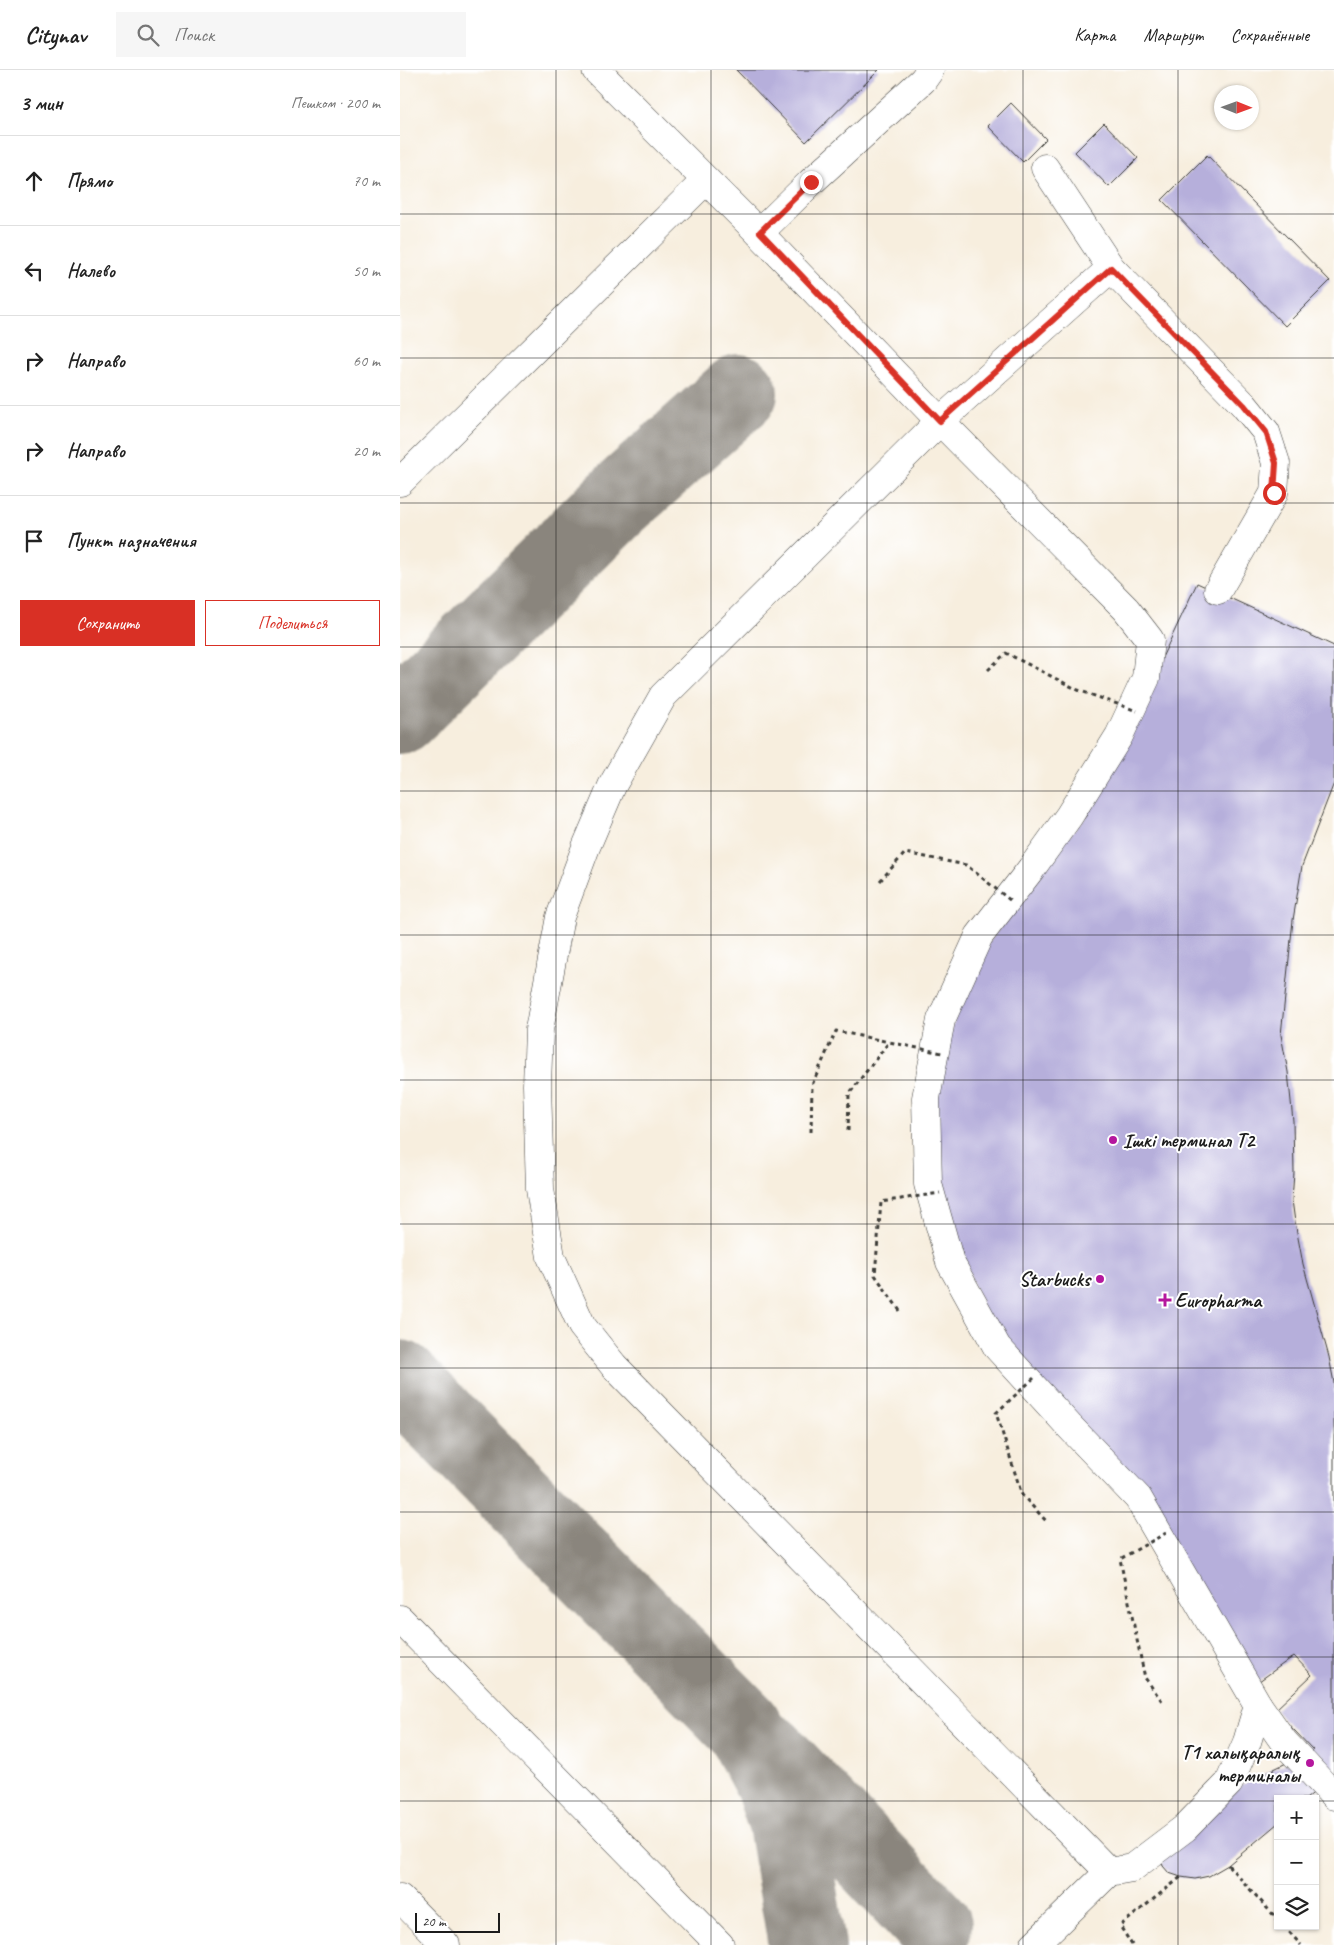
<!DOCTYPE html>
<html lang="ru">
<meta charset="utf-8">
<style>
:root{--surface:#fff;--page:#f6f6f6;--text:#222;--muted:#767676;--line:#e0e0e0;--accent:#d93025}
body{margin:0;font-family:Caveat,sans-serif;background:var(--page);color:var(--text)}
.controls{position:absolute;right:15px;bottom:15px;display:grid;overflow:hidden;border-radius:0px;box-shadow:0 1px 4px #0004}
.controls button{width:45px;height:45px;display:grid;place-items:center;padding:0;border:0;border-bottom:1px solid var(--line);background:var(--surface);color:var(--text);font:25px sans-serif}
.compass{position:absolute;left:814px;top:15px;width:45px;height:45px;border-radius:50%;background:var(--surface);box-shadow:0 1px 4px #0004;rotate:91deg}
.scale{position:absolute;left:15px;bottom:12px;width:85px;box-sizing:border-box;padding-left:5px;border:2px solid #1c1c1c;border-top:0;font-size:14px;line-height:18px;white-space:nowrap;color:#1c1c1c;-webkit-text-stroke:4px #fff;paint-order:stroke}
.stop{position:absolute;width:15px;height:15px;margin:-11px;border:4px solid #d93025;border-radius:50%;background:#fff}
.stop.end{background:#d93025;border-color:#fff;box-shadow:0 1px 5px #0008}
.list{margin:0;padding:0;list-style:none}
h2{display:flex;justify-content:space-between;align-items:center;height:65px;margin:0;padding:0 20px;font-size:21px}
h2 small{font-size:16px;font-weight:400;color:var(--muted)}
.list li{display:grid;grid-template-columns:32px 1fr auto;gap:15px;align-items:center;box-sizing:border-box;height:90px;padding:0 20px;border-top:1px solid var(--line)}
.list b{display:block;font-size:19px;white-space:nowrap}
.list em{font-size:16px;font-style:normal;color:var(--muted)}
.actions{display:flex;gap:10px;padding:15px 20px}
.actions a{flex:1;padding:11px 0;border:1px solid var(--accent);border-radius:0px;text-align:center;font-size:18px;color:var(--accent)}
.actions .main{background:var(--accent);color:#fff}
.icon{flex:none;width:28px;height:28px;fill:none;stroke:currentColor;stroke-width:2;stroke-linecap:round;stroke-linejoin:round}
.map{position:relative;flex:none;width:934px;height:1875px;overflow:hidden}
header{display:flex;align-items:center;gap:30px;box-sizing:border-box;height:70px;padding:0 25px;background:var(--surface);border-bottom:1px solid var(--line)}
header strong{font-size:24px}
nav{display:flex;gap:28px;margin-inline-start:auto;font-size:18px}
.search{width:350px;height:45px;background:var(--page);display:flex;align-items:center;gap:12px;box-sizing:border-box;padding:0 18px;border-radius:0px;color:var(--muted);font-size:19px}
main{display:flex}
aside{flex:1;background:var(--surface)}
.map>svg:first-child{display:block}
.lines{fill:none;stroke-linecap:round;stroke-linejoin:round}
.taxiway{stroke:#8a857d;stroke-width:78}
.building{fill:#b6afdb}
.minor-casing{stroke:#3d3c39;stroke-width:29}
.path{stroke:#3d3c39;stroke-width:3;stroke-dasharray:4 4;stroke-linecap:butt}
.minor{stroke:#fff;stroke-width:28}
.path-bridge{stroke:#3d3c39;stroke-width:3;stroke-dasharray:4 4;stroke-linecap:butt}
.route{stroke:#d93025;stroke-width:6}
.grid{fill:none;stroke:#1c1c1c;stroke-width:1;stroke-opacity:0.55}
.poi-dot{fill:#b5179e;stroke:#fff;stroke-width:2}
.labels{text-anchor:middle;stroke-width:4;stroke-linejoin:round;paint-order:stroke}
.poi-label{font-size:20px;font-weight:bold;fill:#1c1c1c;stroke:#fff;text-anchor:start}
</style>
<header>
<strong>Citynav</strong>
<div class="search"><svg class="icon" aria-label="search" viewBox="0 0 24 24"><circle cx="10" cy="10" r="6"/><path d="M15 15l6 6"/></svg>Поиск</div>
<nav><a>Карта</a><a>Маршрут</a><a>Сохранённые</a></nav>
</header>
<main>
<aside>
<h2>3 мин<small>Пешком · 200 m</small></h2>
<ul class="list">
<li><svg class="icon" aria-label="ahead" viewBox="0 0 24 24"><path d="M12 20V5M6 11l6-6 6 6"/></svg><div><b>Прямо</b></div><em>70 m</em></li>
<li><svg class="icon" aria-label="left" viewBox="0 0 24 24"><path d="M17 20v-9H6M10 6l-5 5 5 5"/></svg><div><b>Налево</b></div><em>50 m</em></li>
<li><svg class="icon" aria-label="right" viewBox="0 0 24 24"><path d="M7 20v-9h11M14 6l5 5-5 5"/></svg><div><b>Направо</b></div><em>60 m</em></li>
<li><svg class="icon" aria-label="right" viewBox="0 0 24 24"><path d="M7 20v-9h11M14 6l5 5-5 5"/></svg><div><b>Направо</b></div><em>20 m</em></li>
<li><svg class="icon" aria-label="arrive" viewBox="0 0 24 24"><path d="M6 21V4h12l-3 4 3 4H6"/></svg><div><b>Пункт назначения</b></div></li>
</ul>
<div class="actions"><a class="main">Сохранить</a><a>Поделиться</a></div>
</aside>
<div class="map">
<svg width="934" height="1875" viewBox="0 0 934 1875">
<rect width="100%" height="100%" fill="#fff"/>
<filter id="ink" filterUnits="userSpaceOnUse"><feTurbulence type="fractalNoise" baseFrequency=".02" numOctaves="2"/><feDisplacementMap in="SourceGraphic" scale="10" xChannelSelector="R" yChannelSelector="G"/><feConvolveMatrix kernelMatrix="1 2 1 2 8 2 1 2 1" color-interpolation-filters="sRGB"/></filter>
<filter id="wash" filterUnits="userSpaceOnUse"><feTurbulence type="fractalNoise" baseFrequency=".0096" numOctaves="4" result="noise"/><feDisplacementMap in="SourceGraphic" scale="20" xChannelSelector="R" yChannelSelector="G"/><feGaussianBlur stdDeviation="1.12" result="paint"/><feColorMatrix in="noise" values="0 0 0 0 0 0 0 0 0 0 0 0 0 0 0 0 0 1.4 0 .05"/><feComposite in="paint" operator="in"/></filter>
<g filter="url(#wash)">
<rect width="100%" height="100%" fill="#f7eede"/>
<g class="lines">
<g class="taxiway">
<path d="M0,645L216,433L339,323"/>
<path d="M0,1309L343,1656L373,1712L387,1754L407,1875"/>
<path d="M368,1682L533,1855"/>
</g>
</g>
<g id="blocks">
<g class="building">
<path d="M336,0H479L406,72Z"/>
<path d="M611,33L646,69L623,92L588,56Z"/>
<path d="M704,53L738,88L709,117L675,82Z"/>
<path d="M807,85L930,211L885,256L762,130Z"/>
<path d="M797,513L934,576V713L902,796L893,850L881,965L888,1002L893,1051L894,1103L892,1130L895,1152L903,1194L929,1287L934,1313V1706L906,1729H878V1753L828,1795L809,1806L795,1809L781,1807L769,1803L763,1796L760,1785L833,1719L913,1680L875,1640L912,1605L894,1586L855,1614L766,1463L585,1246L540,1123L534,1018L569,900L644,796L686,746L718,686L737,641Z"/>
</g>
</g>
</g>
<g filter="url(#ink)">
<use href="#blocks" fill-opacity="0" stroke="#3d3c39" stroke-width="1"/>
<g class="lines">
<defs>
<g id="minor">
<path d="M196,0L359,163L540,351L726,539L750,570L746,608L719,666L669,746L631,799L579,866L541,950L526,1028L528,1114L550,1192L597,1277L670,1357L738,1428L858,1635L847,1672L829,1713L785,1758L732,1798L709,1802L634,1875"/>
<path d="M645,98L711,198L540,351L263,626L212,716L186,777L160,847L139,960L137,1015L140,1119L151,1187L182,1256L214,1296L709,1802"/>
<path d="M359,163L411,112L523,10L530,0"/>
<path d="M711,198L844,335L866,362L876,393L874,423L818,520"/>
<path d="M0,412L306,110"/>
<path d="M0,1549L320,1875"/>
<path d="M858,1635L884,1672L934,1726"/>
<path d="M0,1828L46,1875"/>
</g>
</defs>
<use href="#minor" class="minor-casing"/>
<g class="path">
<path d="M411,1062L412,1015L436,961L489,972"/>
<path d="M828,1795L878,1850"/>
<path d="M884,1856L901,1875"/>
<path d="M732,1875L720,1856L781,1807"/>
</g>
<use href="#minor" class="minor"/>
<g class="path-bridge">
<path d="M588,600L606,583L678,620L737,641"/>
<path d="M480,811L505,783L566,795L611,831"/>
<path d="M448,1061L449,1024L489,972L542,983"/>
<path d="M500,1241L475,1205L481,1132L540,1123"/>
<path d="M634,1308L596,1343L622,1425L648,1453"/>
<path d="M762,1631L745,1608L720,1489L766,1463"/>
</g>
</g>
</g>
<g class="lines" filter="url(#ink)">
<path class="route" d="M411,112L360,162L540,351L711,198L844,335L866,362L876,393L874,423"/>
</g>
<path class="grid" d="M156,0V1875M311,0V1875M467,0V1875M623,0V1875M778,0V1875M0,144H934M0,288H934M0,433H934M0,577H934M0,721H934M0,865H934M0,1010H934M0,1154H934M0,1298H934M0,1442H934M0,1587H934M0,1731H878M915,1731H934"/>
<g class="poi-dot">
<circle cx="713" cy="1070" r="5"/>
<circle cx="700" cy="1209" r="5"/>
<path d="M762.5 1222.5h5v5h5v5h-5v5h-5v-5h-5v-5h5z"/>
<circle cx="910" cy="1693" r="5"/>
</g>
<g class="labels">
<g class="poi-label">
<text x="723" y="1077">Ішкі терминал T2</text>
<text x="690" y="1216" text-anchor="end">Starbucks</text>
<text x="775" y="1237">Europharma</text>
<text x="900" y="1689" text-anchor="end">T1 халықаралық<tspan x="900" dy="23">терминалы</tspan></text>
</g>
</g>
</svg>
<div class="controls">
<button>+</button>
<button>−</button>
<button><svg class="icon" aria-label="layers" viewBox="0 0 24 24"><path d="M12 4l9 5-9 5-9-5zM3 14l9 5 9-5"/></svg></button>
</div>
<svg class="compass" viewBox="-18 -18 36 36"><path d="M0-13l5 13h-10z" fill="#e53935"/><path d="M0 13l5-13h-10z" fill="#767676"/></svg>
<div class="scale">20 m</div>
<div class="stop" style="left:874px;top:423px"></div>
<div class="stop end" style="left:411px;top:112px"></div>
</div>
</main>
